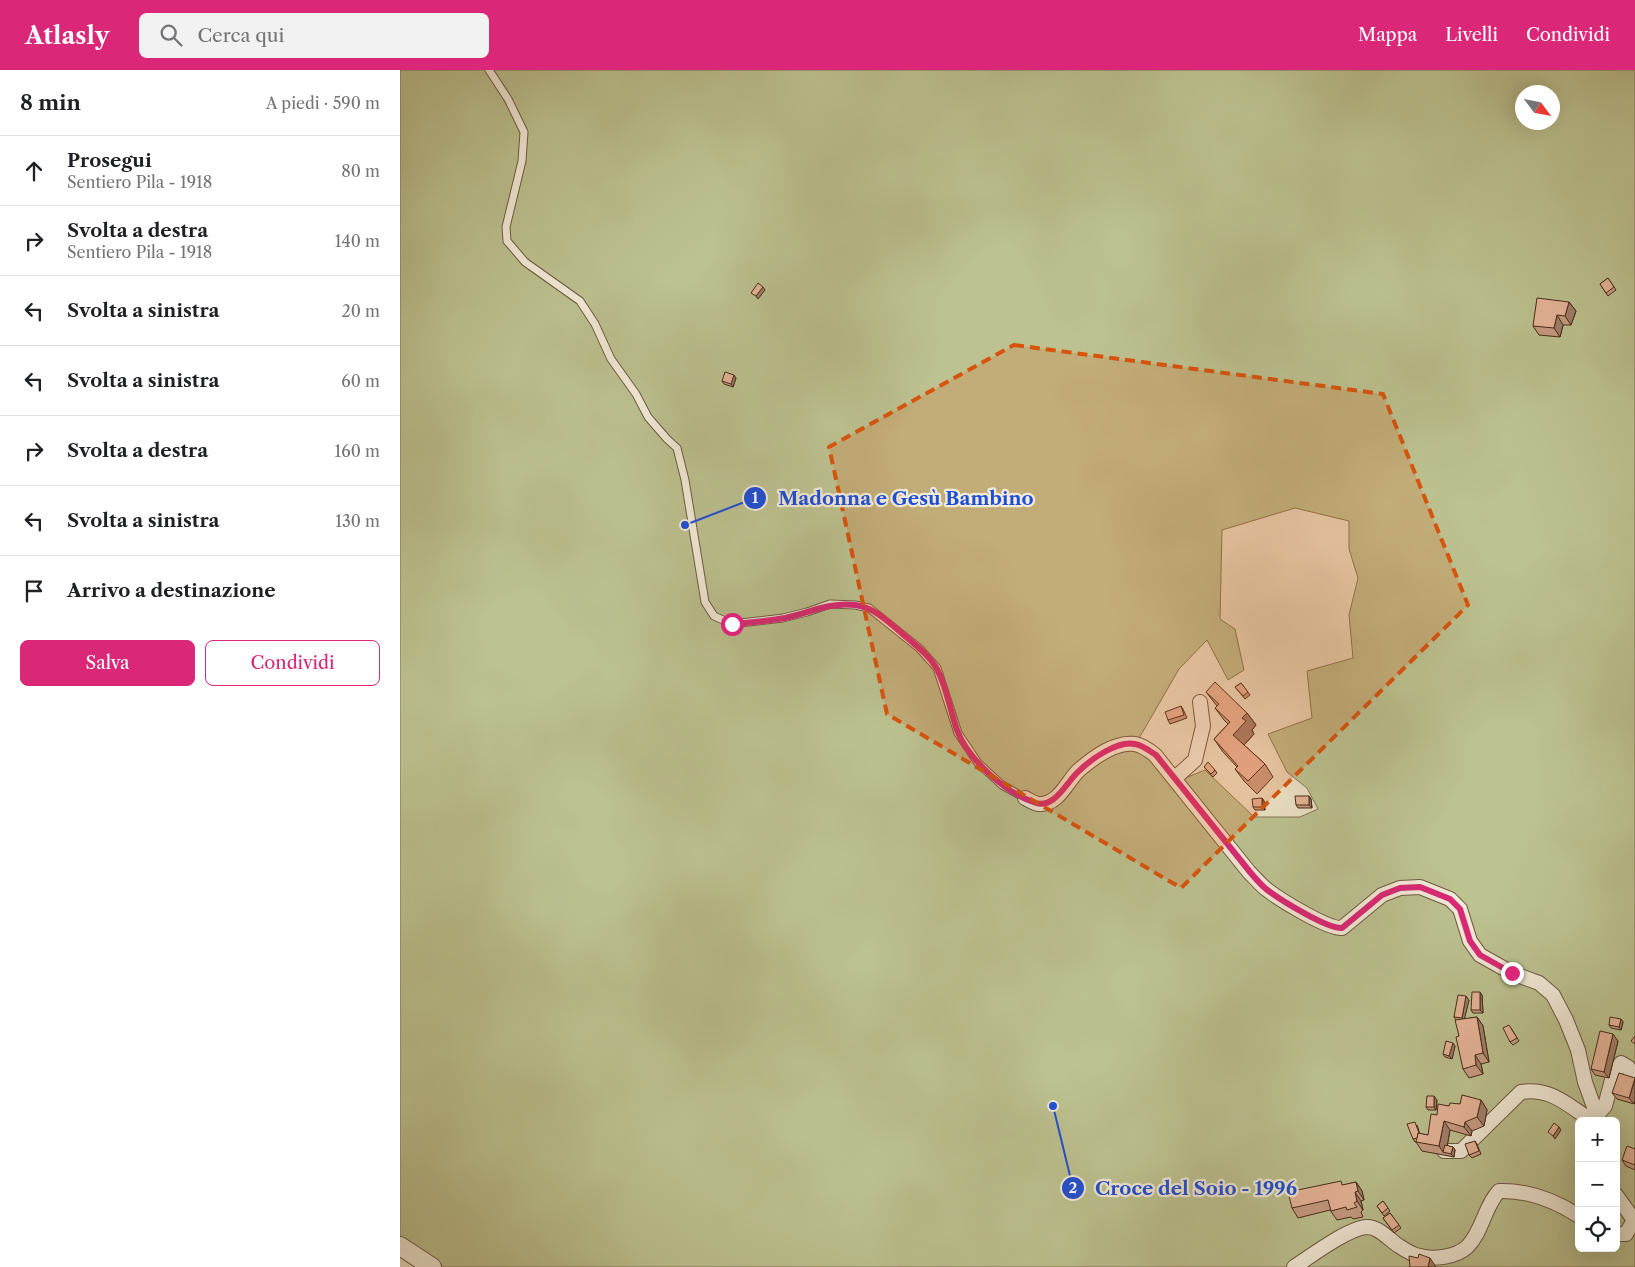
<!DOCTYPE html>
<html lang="it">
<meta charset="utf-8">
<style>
:root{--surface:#fff;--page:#f2f2f2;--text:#202124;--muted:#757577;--line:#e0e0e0;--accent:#db2777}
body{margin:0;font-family:"Libre Caslon Text",serif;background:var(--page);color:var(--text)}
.controls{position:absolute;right:15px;bottom:15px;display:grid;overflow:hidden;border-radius:8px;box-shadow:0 5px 20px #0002}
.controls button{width:45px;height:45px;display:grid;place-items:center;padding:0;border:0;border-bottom:1px solid var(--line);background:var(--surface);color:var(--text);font:25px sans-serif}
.compass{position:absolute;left:1115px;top:15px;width:45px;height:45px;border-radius:50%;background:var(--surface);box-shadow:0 5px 20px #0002;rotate:122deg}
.stop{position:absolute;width:15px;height:15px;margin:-11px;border:4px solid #db2777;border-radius:50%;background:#fff}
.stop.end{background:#db2777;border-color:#fff;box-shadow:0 1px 5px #0008}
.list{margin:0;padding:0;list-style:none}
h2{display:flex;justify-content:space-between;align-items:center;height:65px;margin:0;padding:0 20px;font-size:21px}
h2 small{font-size:16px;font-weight:400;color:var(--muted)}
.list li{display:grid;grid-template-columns:32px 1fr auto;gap:15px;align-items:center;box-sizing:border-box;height:70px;padding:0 20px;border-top:1px solid var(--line)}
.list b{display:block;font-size:19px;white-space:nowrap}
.list p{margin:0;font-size:16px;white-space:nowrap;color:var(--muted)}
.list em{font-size:16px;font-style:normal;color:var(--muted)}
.actions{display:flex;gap:10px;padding:15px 20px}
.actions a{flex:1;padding:11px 0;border:1px solid var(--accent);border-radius:8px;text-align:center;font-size:18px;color:var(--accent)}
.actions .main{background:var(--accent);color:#fff}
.icon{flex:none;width:28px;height:28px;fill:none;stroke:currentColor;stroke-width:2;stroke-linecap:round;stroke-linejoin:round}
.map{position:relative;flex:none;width:1235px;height:1197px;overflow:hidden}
header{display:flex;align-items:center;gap:30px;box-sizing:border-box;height:70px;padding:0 25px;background:var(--accent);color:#fff}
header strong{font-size:24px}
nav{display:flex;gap:28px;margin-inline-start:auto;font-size:18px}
.search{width:350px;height:45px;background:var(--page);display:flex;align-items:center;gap:12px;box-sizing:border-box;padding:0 18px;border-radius:8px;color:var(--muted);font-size:19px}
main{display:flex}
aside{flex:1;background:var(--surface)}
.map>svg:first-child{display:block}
.green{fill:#bdc291;stroke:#827755;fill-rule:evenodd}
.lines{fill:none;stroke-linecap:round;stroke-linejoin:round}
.service-casing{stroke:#705a44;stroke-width:9}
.minor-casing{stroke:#705a44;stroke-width:16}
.tertiary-casing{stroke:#705a44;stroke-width:20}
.service{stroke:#f3ecda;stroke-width:7}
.minor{stroke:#f3ecda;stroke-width:14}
.tertiary{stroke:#f3ecda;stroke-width:18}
.wall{fill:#c79c84;stroke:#462c19}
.shaded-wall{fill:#a27f6c;stroke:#462c19}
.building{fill:#e7b59a;stroke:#462c19}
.route{stroke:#db2777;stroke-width:6}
.marked{fill:#d8540d;fill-opacity:0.2;stroke:#d8540d;stroke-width:4;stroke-dasharray:10 6;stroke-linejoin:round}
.leader{fill:none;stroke:#1d4ed8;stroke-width:2}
.callout-dot{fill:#1d4ed8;stroke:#f3ecda;stroke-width:2}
.mark-label{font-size:15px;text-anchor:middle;font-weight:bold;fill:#fff}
.callout-label{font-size:19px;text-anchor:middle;font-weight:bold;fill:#1d4ed8;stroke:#f3ecda;stroke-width:4.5;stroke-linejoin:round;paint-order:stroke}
</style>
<header>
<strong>Atlasly</strong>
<div class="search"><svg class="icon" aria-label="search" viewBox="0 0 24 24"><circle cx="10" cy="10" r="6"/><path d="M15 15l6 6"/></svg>Cerca qui</div>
<nav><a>Mappa</a><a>Livelli</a><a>Condividi</a></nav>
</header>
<main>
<aside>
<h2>8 min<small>A piedi · 590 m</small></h2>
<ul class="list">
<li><svg class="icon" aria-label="ahead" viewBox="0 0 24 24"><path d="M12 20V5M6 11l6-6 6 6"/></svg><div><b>Prosegui</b><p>Sentiero Pila - 1918</p></div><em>80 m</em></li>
<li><svg class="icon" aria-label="right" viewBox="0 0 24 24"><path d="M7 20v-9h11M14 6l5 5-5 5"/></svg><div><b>Svolta a destra</b><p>Sentiero Pila - 1918</p></div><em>140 m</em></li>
<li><svg class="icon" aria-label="left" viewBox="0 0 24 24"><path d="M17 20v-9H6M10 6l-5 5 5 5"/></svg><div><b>Svolta a sinistra</b></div><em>20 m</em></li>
<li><svg class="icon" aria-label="left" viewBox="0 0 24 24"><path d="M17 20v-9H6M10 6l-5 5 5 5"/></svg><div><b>Svolta a sinistra</b></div><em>60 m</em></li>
<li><svg class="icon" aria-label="right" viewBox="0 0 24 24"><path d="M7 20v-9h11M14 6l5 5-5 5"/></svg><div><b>Svolta a destra</b></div><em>160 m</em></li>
<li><svg class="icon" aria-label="left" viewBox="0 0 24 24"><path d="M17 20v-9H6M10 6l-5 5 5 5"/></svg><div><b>Svolta a sinistra</b></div><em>130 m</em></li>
<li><svg class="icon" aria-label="arrive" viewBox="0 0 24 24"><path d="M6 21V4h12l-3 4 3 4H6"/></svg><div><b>Arrivo a destinazione</b></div></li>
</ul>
<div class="actions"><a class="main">Salva</a><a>Condividi</a></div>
</aside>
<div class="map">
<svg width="1235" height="1197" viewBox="0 0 1235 1197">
<rect width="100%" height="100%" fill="#ece2c6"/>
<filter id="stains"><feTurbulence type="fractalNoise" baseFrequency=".004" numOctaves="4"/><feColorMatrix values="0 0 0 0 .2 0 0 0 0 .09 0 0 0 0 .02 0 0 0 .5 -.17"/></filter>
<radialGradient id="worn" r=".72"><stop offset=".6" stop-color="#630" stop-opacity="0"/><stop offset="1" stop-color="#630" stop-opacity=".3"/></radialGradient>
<path class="green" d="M0,0H1235V1197H44L0,1170ZM1122,22H1152V52H1122ZM895,438L949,451V479L958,508L949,545L953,588L907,601L912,648L868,664L887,702L907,718L918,739L900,747H854L805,700L773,713L738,670L779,599L807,570L828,610L844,600L835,559L820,549L822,460ZM1179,1051H1216V1178H1179Z"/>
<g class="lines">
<defs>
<path id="service" d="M89,0L108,29L124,62L122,91L106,157L107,171L125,192L180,231L195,254L211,289L236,324L248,347L267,369L277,378L285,410L305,532L314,546L332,554L383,548L407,542L430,534L455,535L469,538L519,578L537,598L558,663L578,693L602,715L625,728"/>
<g id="minor">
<path d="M775,708L795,690L803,656L800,632"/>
<path d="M625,728C629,730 635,734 639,734C659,735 667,711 679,700C693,688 715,671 735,674C741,675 750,681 755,685L849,802C855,808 860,814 866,819C879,829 927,859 942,858L982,825L1000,818L1020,817L1050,829L1060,839L1070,871L1080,885L1112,903L1139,913L1153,925L1166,950L1178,980L1185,1012L1199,1051"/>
<path d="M1197,1045L1205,1036L1213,1006L1221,993L1228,997L1235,1011"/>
<path d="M1044,1081H1061L1121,1022C1152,1017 1169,1037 1193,1051"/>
<path d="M1216,1125L1234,1150L1226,1164H1216"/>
<path d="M894,1197C911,1186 948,1158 967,1157C980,1157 989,1170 999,1176C1005,1180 1013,1185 1020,1186C1033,1190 1056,1187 1067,1177C1083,1161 1084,1137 1099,1121C1128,1120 1154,1130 1179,1146"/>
</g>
<path id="tertiary" d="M0,1176L32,1197"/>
</defs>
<use href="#service" class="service-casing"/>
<use href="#minor" class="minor-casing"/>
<use href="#tertiary" class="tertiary-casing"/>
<use href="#service" class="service"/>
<use href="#minor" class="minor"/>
<use href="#tertiary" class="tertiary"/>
</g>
<g class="wall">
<path d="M1208,208L1216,220L1208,226L1200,214Z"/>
<path d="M1169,232L1176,241L1171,255H1163L1160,267L1139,265L1133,256Z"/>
<path d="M336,308L333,317L324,314L322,311Z"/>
<path d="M841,613L850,625L845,629L835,617Z"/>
<path d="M806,622L847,643L856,655L852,660L854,664L844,675L865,694L873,707L857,724L844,711L835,699L837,697L823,682L814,669L828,654L824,650L815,638L817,636Z"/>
<path d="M781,636L783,639L787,648L770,654L768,650Z"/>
<path d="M804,697L815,700L817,703L813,707Z"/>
<path d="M909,726L911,729L912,738H898L896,735Z"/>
<path d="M862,728L864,731L865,740H855L853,737Z"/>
<path d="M1082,925L1083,943H1073L1071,940Z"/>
<path d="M1069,930L1064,949L1077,947L1083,956L1089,992L1081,994L1083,1004L1069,1008L1063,999L1057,950H1056L1054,947Z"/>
<path d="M1221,949L1223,952L1221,960L1211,958L1209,955Z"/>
<path d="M1111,958L1119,971L1113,975L1110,972Z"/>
<path d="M1218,971L1209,1008L1195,1005L1191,999Z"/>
<path d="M1055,976L1052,989L1045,987L1043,984Z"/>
<path d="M1235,1008V1030L1234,1034L1217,1029L1212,1023Z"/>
<path d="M1037,1030L1036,1040H1028L1026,1037Z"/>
<path d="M1081,1030L1087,1040L1084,1056L1072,1061L1071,1066L1050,1060L1047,1076L1053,1077L1055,1080L1054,1087L1022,1081L1016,1072H1015L1013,1069L1017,1055L1020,1064L1028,1065L1037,1045L1049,1036Z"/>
<path d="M1075,1071L1077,1074L1081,1084L1072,1088L1069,1085Z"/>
<path d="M1235,1079V1100L1226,1096L1222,1090Z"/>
<path d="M956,1112L962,1121L964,1130L961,1131L963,1140L961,1142L963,1147L953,1149L951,1147L937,1150L930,1140L898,1148L892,1138L944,1115Z"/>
<path d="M983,1131L990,1141L984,1146L977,1136Z"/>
<path d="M990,1143L1001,1158L994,1163L983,1148Z"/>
</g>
<g class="shaded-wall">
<path d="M363,217L365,220L358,229L356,226Z"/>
<path d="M1169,232L1176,241L1171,255L1165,246Z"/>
<path d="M1157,245L1163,255L1160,267L1154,258Z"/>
<path d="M334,305L336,308L333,317L331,314Z"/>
<path d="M847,643L856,655L852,660L854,664L842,677L833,665L842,648Z"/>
<path d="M909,726L911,729L912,738L909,735Z"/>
<path d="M862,728L864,731L865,740L862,737Z"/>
<path d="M1080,922L1082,925L1083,943L1080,940Z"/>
<path d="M1066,926L1069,930L1064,951L1062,948Z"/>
<path d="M1077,947L1083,956L1089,992L1083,983Z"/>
<path d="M1221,949L1223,952L1221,960L1219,957Z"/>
<path d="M1213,964L1218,971L1209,1008L1204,1002Z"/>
<path d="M1053,973L1055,976L1052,989L1049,986Z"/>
<path d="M1075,985L1081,994L1083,1004L1076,995Z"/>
<path d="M1235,1010V1030L1234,1034L1229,1028Z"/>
<path d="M1034,1026L1037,1030L1036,1040L1034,1037Z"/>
<path d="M1081,1030L1087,1040L1084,1056L1077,1047Z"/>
<path d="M1044,1051L1050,1060L1046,1083L1043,1082L1039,1076Z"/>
<path d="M1065,1052L1072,1061L1071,1066L1064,1057Z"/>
<path d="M1159,1057L1161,1060L1155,1069L1153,1066Z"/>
<path d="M1053,1077L1055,1080L1054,1087L1051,1084Z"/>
<path d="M956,1112L962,1121L964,1130L958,1121Z"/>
<path d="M955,1122L961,1131L963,1140L957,1131Z"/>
<path d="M1030,1188L1036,1197H1028Z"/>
</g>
<g class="building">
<path d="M1208,208L1214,217L1206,223L1200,214Z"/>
<path d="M358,213L363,217L356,226L351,223Z"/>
<path d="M1137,228L1169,232L1165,246L1157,245L1154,258L1133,256Z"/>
<path d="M325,302L334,305L331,314L322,311Z"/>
<path d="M815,612L847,643L842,648L846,651L833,665L865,694L848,711L835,699L838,696L814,669L830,652L815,638L819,634L806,622Z"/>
<path d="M841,613L848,622L843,626L835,617Z"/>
<path d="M781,636L784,645L768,650L765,642Z"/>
<path d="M808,692L815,700L811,704L804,697Z"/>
<path d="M895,726H909V735H896Z"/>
<path d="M862,728V737H853L852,729Z"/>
<path d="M1072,922H1080V940H1071Z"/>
<path d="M1058,925L1066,926L1062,948L1054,947Z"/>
<path d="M1077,947L1083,983L1075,985L1076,995L1063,999L1056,967L1059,966L1055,950Z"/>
<path d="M1210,947L1221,949L1219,957L1209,955Z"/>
<path d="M1109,955L1117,968L1110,972L1103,958Z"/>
<path d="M1200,961L1213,964L1204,1002L1191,999Z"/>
<path d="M1235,966V974L1231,971Z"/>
<path d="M1046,971L1053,973L1049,986L1043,984Z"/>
<path d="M1219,1003L1235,1008L1229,1028L1212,1023Z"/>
<path d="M1062,1025L1081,1030L1077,1047L1065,1052L1064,1057L1044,1051L1039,1076L1016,1072L1018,1063L1028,1065L1031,1044L1037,1045L1038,1034L1049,1036L1050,1033L1060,1034Z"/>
<path d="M1027,1026H1034V1037H1026Z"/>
<path d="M1015,1052L1019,1063H1018L1017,1068L1013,1069L1007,1054Z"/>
<path d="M1154,1053L1159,1057L1153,1066L1148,1062Z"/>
<path d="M1075,1071L1079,1081L1069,1085L1065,1074Z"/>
<path d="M1045,1075L1053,1077L1051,1084L1043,1082Z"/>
<path d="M1227,1076L1235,1079V1095L1222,1090Z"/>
<path d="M941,1111L942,1115L956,1112L958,1121L955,1122L957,1131L954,1133L957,1137L947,1140L946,1137L931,1141L928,1130L892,1138L888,1122Z"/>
<path d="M983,1131L988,1138L982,1143L977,1136Z"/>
<path d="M990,1143L999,1155L992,1160L983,1148Z"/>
<path d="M1019,1184L1030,1188L1028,1197H1010L1009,1186L1018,1188Z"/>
</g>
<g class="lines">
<path class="route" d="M332,554C350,553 367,551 385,548C409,543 429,532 455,535C472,537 484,548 497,559C510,571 528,583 537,599C547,618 550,640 557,660C568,690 607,724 636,733C655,739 667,711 679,701C691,689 718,670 735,674C742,675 750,681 756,685L850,802C855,808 860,814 866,819C879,829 927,859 942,858L982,825L1000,818L1020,817L1050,829L1060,839L1070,871L1080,885L1112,903"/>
</g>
<path class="marked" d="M614,275L983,324L1068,535L781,818L487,644L429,377Z"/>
<path class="leader" d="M285 455L355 428M653 1036L673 1118"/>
<g class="callout-dot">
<circle cx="285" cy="455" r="5"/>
<circle cx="653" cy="1036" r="5"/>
<circle cx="355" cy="428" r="12"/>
<circle cx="673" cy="1118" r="12"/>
</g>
<g class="mark-label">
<text x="355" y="433">1</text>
<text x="673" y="1123">2</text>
</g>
<g class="callout-label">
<text x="506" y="435">Madonna e Gesù Bambino</text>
<text x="796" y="1125">Croce del Soio - 1996</text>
</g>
<rect width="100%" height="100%" filter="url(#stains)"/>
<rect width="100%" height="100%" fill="url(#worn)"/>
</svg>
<div class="controls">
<button>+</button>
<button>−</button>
<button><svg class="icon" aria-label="locate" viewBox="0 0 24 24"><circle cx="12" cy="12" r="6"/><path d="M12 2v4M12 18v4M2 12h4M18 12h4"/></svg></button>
</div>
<svg class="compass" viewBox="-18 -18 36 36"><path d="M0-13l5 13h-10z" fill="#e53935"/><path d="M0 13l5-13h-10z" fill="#757577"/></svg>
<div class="stop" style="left:332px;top:554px"></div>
<div class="stop end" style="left:1112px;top:903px"></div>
</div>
</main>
